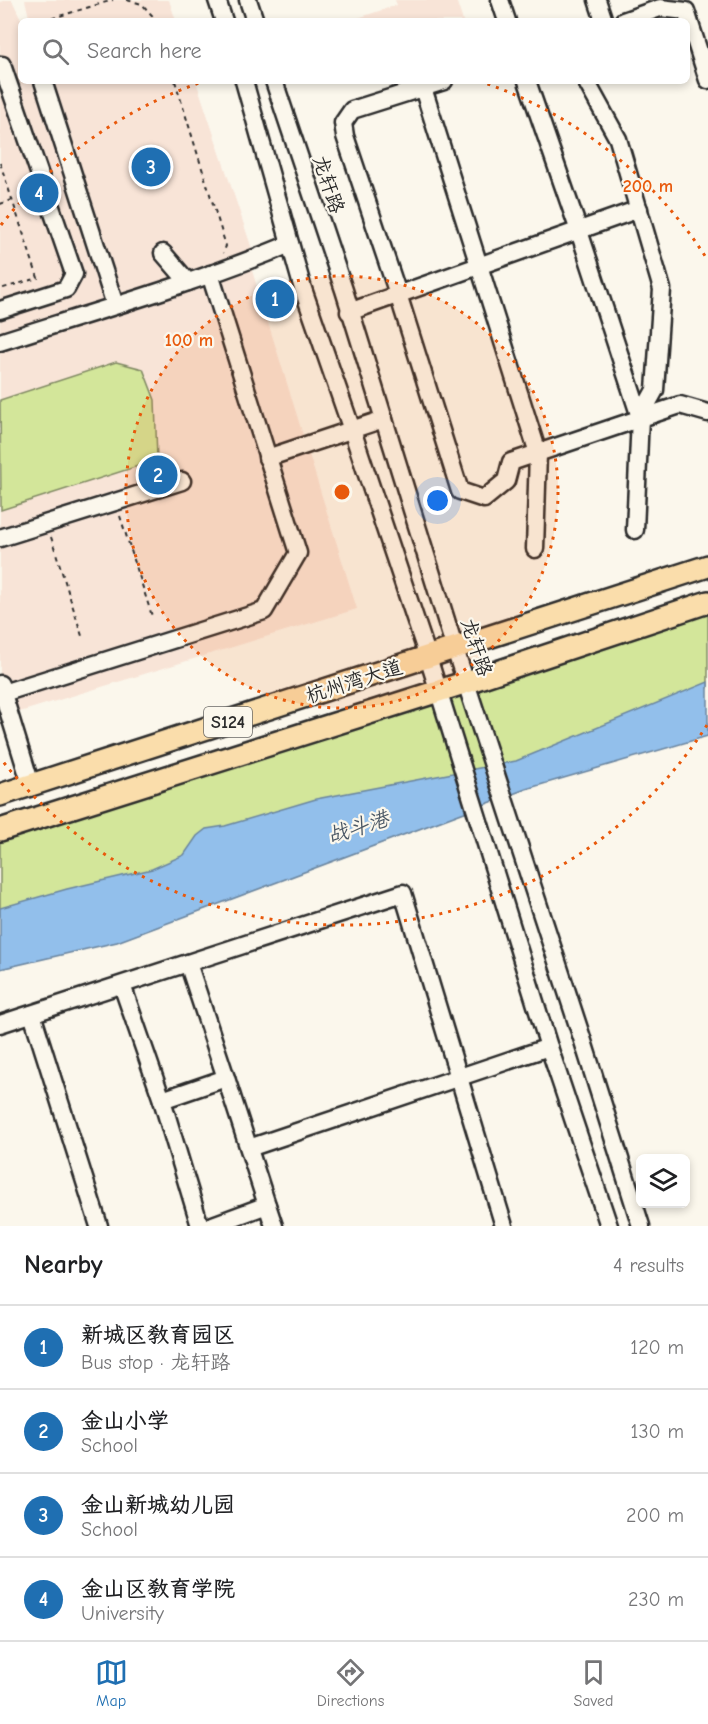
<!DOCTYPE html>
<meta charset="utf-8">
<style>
:root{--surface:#fff;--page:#f2f2f2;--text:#202124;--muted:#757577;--line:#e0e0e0;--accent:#1f6fb2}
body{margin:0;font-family:"Comic Neue","LXGW WenKai TC",sans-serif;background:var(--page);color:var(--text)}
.controls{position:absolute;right:18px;bottom:18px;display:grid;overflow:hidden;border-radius:9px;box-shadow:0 3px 9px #0003}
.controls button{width:54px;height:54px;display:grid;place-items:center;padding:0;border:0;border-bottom:2px solid var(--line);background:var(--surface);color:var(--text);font:30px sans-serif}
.you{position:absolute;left:438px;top:501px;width:21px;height:21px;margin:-15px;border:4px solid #fff;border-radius:50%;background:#1a73e8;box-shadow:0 0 0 9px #1a73e833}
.badge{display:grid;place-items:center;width:39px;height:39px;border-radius:50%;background:var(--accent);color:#fff;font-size:20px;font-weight:700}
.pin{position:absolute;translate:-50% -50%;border:3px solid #fff;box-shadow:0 2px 6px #0006}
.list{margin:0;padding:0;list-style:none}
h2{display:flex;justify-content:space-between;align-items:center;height:78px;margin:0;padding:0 24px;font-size:26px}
h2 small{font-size:20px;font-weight:400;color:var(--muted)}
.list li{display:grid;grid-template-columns:39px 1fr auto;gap:18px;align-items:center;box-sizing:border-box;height:84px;padding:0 24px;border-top:2px solid var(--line)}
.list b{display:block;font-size:22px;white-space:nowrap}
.list p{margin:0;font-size:20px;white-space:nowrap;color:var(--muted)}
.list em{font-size:20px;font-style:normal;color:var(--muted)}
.icon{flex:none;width:33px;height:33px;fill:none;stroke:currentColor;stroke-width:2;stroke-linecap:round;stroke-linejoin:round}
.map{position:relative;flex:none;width:708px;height:1226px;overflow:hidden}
.search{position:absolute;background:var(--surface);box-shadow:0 3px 9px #0003;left:18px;right:18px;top:18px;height:66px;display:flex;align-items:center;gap:15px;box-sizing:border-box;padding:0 21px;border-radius:9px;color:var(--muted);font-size:22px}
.sheet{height:414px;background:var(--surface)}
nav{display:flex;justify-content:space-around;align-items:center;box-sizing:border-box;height:84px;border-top:2px solid var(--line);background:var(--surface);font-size:16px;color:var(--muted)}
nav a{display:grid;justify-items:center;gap:3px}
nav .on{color:var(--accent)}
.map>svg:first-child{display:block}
.built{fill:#f8e4d7}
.green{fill:#d3e69a;stroke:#7f8862;stroke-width:1.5}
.water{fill:#92bfeb;stroke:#69849e;stroke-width:1.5}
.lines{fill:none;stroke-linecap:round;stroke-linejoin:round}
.minor-casing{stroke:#2b2b2b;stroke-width:21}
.major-casing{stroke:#2b2b2b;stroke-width:26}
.path{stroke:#2b2b2b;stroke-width:2;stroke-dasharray:4.5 4.5;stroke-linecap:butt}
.minor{stroke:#fbf7ec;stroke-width:16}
.major{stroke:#faddab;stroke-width:21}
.ring{fill:none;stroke:#e8590c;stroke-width:3;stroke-dasharray:3 6}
.labels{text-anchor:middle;stroke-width:4.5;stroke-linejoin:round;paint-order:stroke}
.shield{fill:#fbf7ec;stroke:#696865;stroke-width:1.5}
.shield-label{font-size:18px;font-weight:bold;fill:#2b2b2b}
.street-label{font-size:20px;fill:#2b2b2b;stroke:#fbf7ec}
.water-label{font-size:21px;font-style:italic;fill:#4a5765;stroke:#fbf7ec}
.centre{fill:#e8590c;stroke:#fbf7ec;stroke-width:3}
.ring-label{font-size:18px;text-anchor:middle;font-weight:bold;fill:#e8590c;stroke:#fbf7ec;stroke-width:4.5;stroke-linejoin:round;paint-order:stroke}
</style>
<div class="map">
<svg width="708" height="1226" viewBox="0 0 708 1226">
<rect width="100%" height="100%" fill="#fbf7ec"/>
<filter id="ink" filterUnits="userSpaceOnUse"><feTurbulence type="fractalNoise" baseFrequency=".0167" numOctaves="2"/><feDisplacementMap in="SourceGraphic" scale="12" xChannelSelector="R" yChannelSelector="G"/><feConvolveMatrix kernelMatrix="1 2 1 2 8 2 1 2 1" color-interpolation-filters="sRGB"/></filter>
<g filter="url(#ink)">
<g class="built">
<path d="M6,0H12L22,21L21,81H43L115,304L249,261L357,609L0,718V2Z"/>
<path d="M25,0H169L176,21H30Z"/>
<path d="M395,0H456L463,21H349L397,5Z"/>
<path d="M49,81H196L253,252L119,297Z"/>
</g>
<g class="green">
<path d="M116,362L143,369L155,400L157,460L1,510L0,400Z"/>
<path d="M708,609V688L517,767L0,915V842Z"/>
</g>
<path class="water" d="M708,682V736L526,789L117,942L0,969V908L67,889L152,869L184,855L197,836L206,829L225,826L316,799L516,761Z"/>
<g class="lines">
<defs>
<g id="minor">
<path d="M217,0L224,21"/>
<path d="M248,0L255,21"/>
<path d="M500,0L507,21"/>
<path d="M597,0L604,21"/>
<path d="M623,21L660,8L686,11L708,80"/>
<path d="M0,65H2L74,274L66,289L0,310"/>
<path d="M43,81L115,305"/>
<path d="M244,81L303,289L352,430L428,657L549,1047L609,1226"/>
<path d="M274,81L344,290L455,649L582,1038L641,1226"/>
<path d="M444,81L352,110L343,123L345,136L398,294L460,491L484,499L506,481L511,462L680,405L708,413"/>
<path d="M527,81L579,231L640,417L635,530"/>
<path d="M586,81L618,139L662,289L655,390L640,417"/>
<path d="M423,88L538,453L535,549"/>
<path d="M163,253L188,282"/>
<path d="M349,312L639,209"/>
<path d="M0,342C97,311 196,283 290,244"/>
<path d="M267,458L384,419"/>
<path d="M0,538L182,481"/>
<path d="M0,684L31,785"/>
<path d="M3,693L264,611L298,553L210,274"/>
<path d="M188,963L226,1078"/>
<path d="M122,985L162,1100"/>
<path d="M32,1014L99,1226"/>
<path d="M0,1024L403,893L504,1226"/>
<path d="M249,1148L549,1047"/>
<path d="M267,1205L274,1226"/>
<path d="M200,1226L162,1100L226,1078L267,1205L210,1226"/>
</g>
<g id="major">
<path d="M0,795L708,566"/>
<path d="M0,830L467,682L708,602"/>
</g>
</defs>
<use href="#minor" class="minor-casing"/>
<use href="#major" class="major-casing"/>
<g class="path">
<path d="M127,0L142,4L157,21"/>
<path d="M43,21L113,0"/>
<path d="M175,81L226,246L223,253"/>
<path d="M0,163L38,278L0,289"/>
<path d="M0,204L12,200"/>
<path d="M120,516L152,616"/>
<path d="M51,537L82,636"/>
</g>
<use href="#minor" class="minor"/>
<use href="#major" class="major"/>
</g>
</g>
<circle cx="342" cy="492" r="216" fill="#e8590c" fill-opacity=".12"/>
<g class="ring">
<circle cx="342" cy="492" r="216"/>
<path d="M707 725A433 433 0 0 1 1 759M1 225A433 433 0 0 1 205 81M479 81A433 433 0 0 1 707 259"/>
</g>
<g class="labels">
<rect class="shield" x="204" y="707" width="48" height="30" rx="4.5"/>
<g class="shield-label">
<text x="228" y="728">S124</text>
</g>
<g class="street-label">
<text transform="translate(329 184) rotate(72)" y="7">龙轩路</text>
<text transform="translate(477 647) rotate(72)" y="7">龙轩路</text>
<text transform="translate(354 681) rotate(-18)" y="7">杭州湾大道</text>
</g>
<g class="water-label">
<text transform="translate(358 827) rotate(-17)" y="7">战斗港</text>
</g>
</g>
<circle cx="342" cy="492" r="9" class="centre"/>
<g class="ring-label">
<text x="648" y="192">200 m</text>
<text x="189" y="346">100 m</text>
</g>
</svg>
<div class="controls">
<button><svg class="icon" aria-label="layers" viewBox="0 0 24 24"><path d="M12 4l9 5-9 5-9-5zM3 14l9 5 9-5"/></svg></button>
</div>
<div class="you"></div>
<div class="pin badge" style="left:275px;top:299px">1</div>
<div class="pin badge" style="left:158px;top:475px">2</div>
<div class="pin badge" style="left:151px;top:167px">3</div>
<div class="pin badge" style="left:39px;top:193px">4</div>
<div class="search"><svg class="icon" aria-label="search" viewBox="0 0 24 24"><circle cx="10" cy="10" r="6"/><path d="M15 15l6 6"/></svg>Search here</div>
</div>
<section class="sheet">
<h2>Nearby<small>4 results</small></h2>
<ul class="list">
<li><span class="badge">1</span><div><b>新城区教育园区</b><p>Bus stop · 龙轩路</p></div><em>120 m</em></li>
<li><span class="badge">2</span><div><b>金山小学</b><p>School</p></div><em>130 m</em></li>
<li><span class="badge">3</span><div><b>金山新城幼儿园</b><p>School</p></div><em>200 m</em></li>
<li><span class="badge">4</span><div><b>金山区教育学院</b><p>University</p></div><em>230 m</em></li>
</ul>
</section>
<nav>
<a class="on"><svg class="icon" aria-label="map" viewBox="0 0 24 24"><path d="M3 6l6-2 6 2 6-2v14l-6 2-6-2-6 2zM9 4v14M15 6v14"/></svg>Map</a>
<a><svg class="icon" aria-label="directions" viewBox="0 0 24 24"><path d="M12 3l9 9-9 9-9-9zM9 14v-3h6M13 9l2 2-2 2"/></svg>Directions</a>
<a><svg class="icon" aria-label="saved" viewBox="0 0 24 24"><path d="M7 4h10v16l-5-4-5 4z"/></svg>Saved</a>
</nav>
